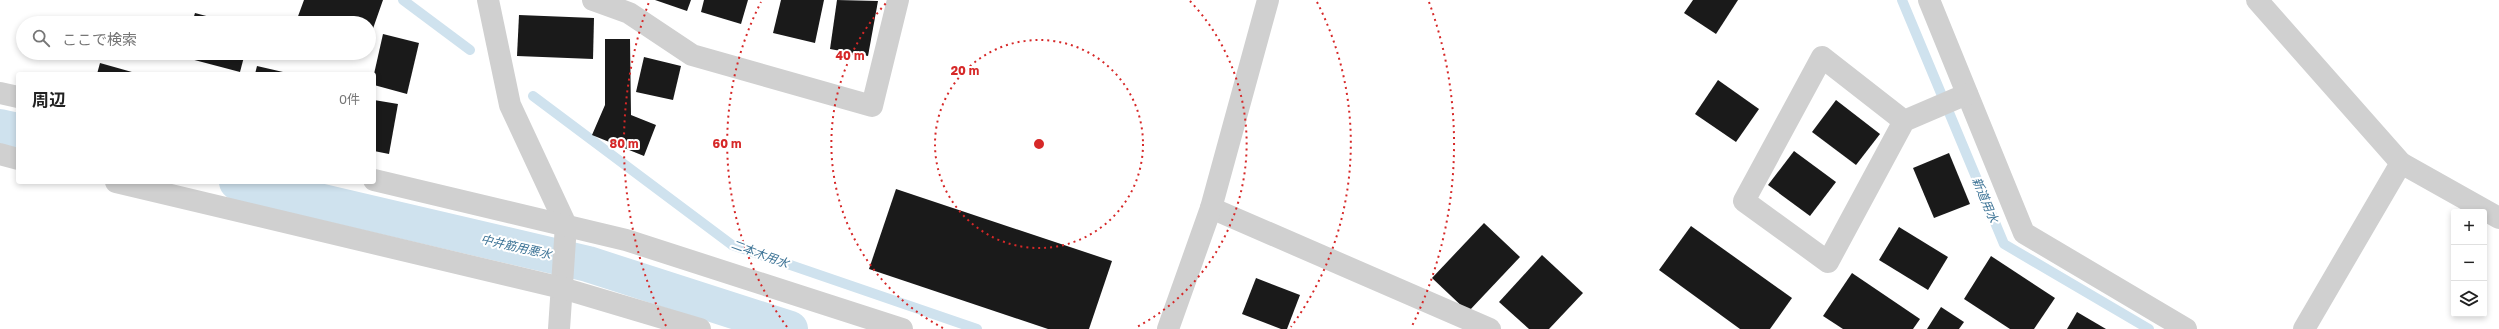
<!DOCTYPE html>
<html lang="ja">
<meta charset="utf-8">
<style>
:root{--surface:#fff;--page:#f6f6f6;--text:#222;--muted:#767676;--line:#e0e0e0}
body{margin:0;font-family:"Golos Text","Noto Sans JP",sans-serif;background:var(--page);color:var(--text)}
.controls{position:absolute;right:12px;bottom:12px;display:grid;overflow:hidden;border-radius:4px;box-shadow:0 2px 6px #0003}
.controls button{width:36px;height:36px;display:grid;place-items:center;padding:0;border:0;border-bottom:1px solid var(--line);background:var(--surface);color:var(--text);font:20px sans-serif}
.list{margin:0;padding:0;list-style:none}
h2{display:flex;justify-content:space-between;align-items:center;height:52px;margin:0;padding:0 16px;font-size:17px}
h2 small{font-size:13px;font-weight:400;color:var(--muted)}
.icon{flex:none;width:22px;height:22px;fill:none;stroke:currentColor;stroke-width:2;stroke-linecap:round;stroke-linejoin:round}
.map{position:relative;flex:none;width:2499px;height:329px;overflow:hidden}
.search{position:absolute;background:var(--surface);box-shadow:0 2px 6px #0003;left:16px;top:16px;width:360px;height:44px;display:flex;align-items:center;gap:10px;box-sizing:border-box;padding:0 14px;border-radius:22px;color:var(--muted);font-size:15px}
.panel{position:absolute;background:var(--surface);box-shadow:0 2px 6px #0003;left:16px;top:72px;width:360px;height:112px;border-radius:4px}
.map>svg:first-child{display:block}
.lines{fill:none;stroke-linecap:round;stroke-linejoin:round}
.stream{stroke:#cfe2ee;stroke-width:10}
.canal{stroke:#cfe2ee;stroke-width:36}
.building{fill:#1a1a1a}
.minor{stroke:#d0d0d0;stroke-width:22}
.tertiary{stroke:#d0d0d0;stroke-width:22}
.ring{fill:none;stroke:#d62828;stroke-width:2;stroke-dasharray:2 4}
.labels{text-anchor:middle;stroke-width:4;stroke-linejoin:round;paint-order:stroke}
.water-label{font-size:12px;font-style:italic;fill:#3f7597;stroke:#fff}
.centre{fill:#d62828;stroke:#fff;stroke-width:2}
.ring-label{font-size:12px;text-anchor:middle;font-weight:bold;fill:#d62828;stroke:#fff;stroke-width:4;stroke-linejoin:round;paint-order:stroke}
</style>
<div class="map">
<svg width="2499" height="329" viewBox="0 0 2499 329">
<rect width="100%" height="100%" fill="#fff"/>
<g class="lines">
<g class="stream">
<path d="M403,0L470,50"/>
<path d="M1902,0L2004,244L2149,329"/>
<path d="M533,96L732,245L977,329"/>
</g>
<g class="canal">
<path d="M0,127L18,131"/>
<path d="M237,182L588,264L790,329"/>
</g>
</g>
<g class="building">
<path d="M304,0H383L369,40V23H307L297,19Z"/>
<path d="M655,0H691L687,11Z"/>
<path d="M704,0H748L741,24L701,12Z"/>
<path d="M781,0H824L815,43L773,33Z"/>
<path d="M837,0L878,1L868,56L830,49Z"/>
<path d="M1693,0H1738L1716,34L1684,13Z"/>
<path d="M195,13L229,22V23H192Z"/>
<path d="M519,15L594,18L593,59L517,56Z"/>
<path d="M383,34L419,43L407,94L374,85V74Z"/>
<path d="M605,39H630L631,115L656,125L644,156L592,135L605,105Z"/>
<path d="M184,53H245L240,72L183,57Z"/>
<path d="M644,57L681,66L673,100L636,92Z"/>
<path d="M100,63L139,74H97Z"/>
<path d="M257,66L283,72L282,74H255Z"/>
<path d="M1718,80L1759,109L1736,142L1695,114Z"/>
<path d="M374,100L398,104L389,154L374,151Z"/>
<path d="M1836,100L1880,134L1856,165L1812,132Z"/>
<path d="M1794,151L1836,182L1810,216L1768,185Z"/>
<path d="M1949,153L1970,204L1934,218L1913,168Z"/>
<path d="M896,189L1112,261L1089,329H1048L869,269Z"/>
<path d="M1484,223L1520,257L1468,312L1432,278Z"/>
<path d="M1691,226L1792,298L1770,329H1740L1659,270Z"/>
<path d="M1899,227L1948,257L1928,290L1879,260Z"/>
<path d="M1542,255L1583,293L1549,329H1529L1499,302Z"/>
<path d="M1991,256L2055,298L2034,329H2010L1964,299Z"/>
<path d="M1852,273L1920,319L1913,329H1843L1823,316Z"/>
<path d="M1256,278L1300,295L1287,329H1281L1242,314Z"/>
<path d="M1941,307L1964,322L1959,329H1927Z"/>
<path d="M2077,312L2106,329H2067Z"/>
</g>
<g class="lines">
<g class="minor">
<path d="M488,0L510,105L566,225L559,329"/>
<path d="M593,0L629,13L692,55L872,106L898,0"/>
<path d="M1929,0L2024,233L2186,329"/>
<path d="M2257,0L2401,163L2499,218"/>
<path d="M0,93L18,97"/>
<path d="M1904,121L1828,262L1744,201L1822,57L1904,121L1967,94"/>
<path d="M0,154L18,159"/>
<path d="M374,180L626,240L902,329"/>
<path d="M116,182L562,288L700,329"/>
<path d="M1211,208L1490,329"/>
<path d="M2304,329L2401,163"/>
</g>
<path class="tertiary" d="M1168,329L1211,208L1268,0"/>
</g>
<g class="ring">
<circle cx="1039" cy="144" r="104"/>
<path d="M943 328A208 208 0 0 1 888 1M1190 1A208 208 0 0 1 1135 328"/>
<path d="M787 327A312 312 0 0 1 761 2M1317 2A312 312 0 0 1 1291 327"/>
<path d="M666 326A415 415 0 0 1 649 2M1429 2A415 415 0 0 1 1412 326"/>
</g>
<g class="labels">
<g class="water-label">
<text transform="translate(1985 200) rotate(67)" y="4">新道用水</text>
<text transform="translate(516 247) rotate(13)" y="4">中井筋用悪水</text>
<text transform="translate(760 254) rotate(20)" y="4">二本木用水</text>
</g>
</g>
<circle cx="1039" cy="144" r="6" class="centre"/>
<g class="ring-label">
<text x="850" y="60">40 m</text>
<text x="965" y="75">20 m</text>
<text x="727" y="148">60 m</text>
<text x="624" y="148">80 m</text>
</g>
</svg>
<div class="controls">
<button>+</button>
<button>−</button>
<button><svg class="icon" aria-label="layers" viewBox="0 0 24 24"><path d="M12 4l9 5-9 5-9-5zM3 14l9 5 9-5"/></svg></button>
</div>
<div class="search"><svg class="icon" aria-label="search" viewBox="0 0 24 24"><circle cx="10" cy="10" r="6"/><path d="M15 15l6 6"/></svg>ここで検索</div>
<section class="panel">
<h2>周辺<small>0件</small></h2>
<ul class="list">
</ul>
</section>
</div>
